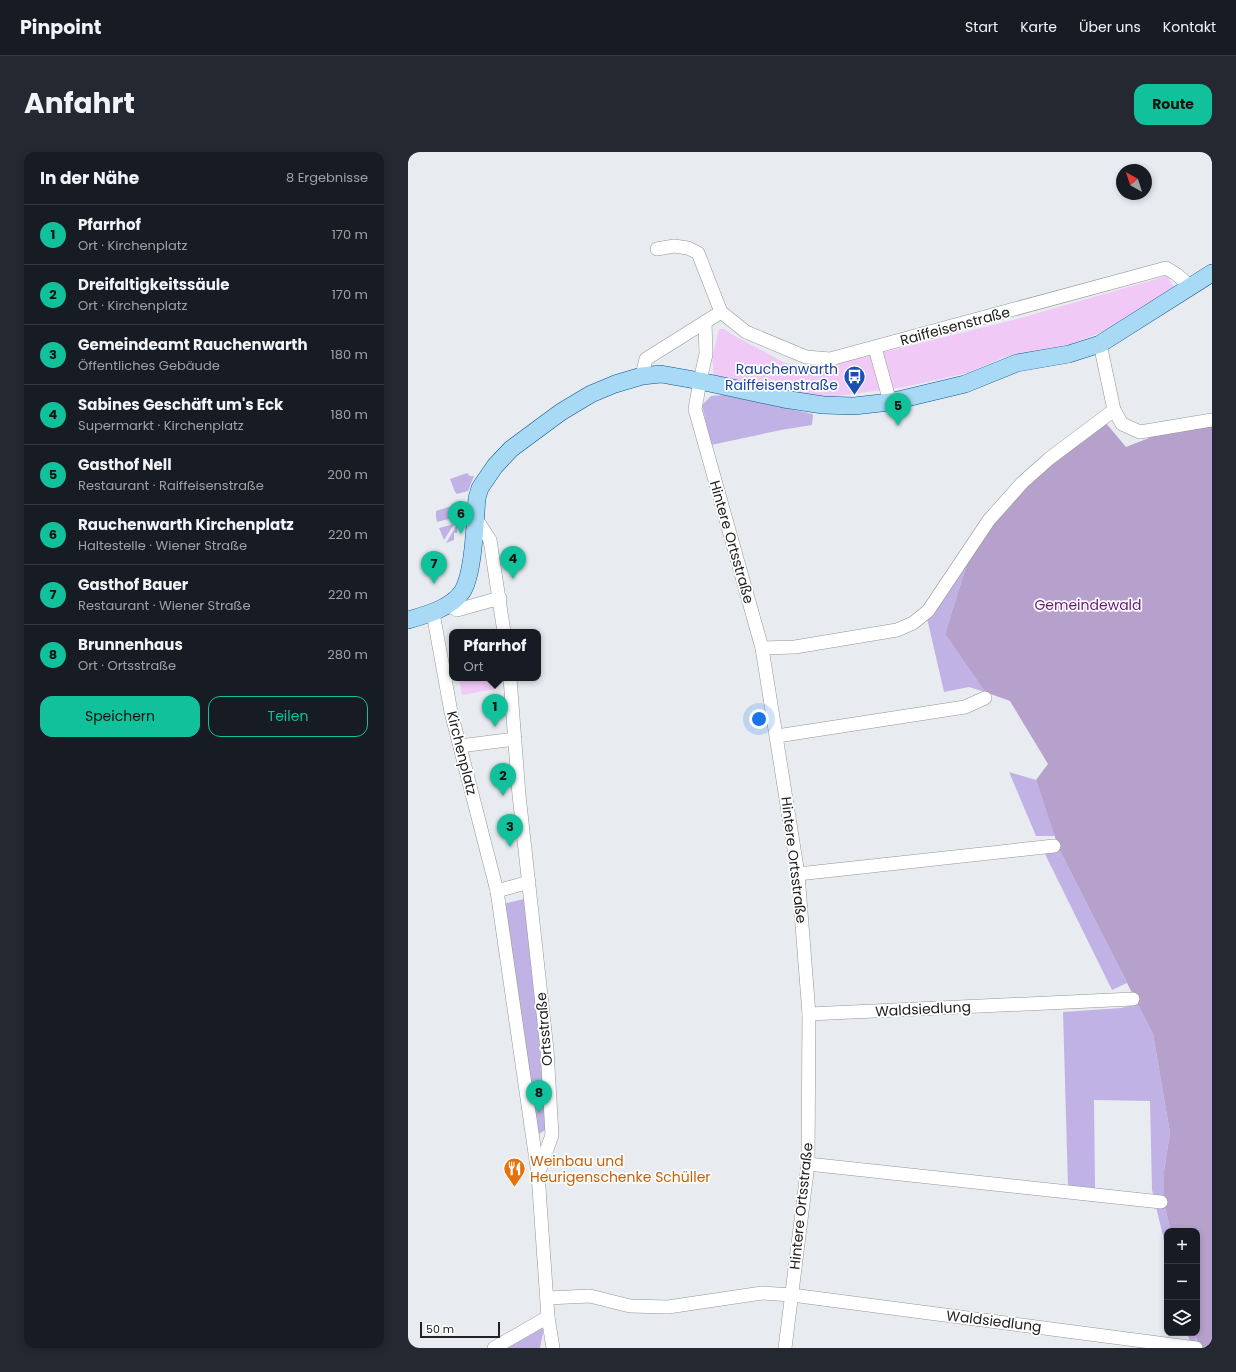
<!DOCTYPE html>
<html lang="de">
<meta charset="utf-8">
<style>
:root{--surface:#171b24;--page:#242831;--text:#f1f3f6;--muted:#9ea1a6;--line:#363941;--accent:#10c19b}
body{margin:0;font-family:Poppins,sans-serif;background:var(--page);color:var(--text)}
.controls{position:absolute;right:12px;bottom:12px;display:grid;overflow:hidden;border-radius:8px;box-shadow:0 2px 6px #0003}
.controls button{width:36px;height:36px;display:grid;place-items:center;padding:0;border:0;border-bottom:1px solid var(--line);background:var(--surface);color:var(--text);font:20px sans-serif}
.compass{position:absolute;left:708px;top:12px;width:36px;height:36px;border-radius:50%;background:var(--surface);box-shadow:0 2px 6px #0003;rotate:321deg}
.scale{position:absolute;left:12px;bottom:10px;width:80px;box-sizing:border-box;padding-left:4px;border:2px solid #212121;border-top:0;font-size:11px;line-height:14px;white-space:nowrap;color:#212121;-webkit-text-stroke:3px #fff;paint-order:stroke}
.you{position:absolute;left:351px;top:567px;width:14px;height:14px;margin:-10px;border:3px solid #fff;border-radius:50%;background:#1a73e8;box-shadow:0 0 0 6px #1a73e833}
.badge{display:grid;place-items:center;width:26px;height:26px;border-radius:50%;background:var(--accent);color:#111;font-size:13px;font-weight:700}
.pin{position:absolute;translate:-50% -33px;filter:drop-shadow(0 1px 2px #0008)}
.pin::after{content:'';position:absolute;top:21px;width:14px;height:12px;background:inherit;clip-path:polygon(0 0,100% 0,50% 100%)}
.popup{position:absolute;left:41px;top:477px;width:92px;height:52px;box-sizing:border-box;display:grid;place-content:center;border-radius:8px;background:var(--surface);filter:drop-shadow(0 1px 3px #0005);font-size:13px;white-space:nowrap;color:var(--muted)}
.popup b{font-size:15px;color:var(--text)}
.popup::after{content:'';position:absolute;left:50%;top:100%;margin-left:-8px;border:8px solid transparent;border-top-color:var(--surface)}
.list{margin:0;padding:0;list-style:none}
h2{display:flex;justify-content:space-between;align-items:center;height:52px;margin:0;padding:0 16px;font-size:17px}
h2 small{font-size:13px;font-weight:400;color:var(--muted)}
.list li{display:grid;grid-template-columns:26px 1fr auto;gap:12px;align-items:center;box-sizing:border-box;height:60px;padding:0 16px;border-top:1px solid var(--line)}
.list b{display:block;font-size:15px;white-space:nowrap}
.list p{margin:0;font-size:13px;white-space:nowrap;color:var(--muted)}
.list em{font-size:13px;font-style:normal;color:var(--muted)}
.actions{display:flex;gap:8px;padding:12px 16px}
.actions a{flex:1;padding:9px 0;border:1px solid var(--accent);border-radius:12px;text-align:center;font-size:14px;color:var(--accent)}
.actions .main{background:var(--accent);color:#111}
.icon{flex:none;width:22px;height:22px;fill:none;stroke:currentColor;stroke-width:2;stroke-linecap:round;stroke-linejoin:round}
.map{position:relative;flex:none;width:804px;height:1196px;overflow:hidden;border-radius:12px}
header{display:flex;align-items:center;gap:24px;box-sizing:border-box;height:56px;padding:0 20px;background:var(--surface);border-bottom:1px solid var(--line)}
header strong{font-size:19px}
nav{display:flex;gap:22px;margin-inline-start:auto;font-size:14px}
.intro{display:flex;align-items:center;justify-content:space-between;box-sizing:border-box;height:96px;padding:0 24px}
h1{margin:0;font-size:28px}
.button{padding:10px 18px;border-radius:12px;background:var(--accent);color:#111;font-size:14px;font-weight:700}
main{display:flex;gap:24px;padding:0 24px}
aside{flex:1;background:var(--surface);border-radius:12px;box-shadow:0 2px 6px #0003}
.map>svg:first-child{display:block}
.grass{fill:#c1b2e6}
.forest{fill:#b6a0cc}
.park{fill:#f0c9f6}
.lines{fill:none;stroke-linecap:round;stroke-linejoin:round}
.minor-casing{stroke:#959595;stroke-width:14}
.major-casing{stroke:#0c5591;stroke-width:18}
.minor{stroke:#fff;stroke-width:13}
.major{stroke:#a8daf5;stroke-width:17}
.labels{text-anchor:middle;stroke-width:3.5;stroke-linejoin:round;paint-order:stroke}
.street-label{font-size:14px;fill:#212121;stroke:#fff}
.transit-label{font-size:14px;fill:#164399;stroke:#fff;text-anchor:end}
.park-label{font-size:14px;fill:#6b1578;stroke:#fff}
.food-label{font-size:14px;fill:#c56008;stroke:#fff;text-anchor:start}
</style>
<header>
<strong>Pinpoint</strong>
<nav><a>Start</a><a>Karte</a><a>Über uns</a><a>Kontakt</a></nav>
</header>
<div class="intro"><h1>Anfahrt</h1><a class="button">Route</a></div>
<main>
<aside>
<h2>In der Nähe<small>8 Ergebnisse</small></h2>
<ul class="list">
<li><span class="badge">1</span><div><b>Pfarrhof</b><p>Ort · Kirchenplatz</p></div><em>170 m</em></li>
<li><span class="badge">2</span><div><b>Dreifaltigkeitssäule</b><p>Ort · Kirchenplatz</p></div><em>170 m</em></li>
<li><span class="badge">3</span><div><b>Gemeindeamt Rauchenwarth</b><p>Öffentliches Gebäude</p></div><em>180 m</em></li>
<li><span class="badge">4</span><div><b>Sabines Geschäft um's Eck</b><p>Supermarkt · Kirchenplatz</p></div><em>180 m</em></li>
<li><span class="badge">5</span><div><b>Gasthof Nell</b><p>Restaurant · Raiffeisenstraße</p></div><em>200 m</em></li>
<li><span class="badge">6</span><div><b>Rauchenwarth Kirchenplatz</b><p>Haltestelle · Wiener Straße</p></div><em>220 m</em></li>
<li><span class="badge">7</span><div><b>Gasthof Bauer</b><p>Restaurant · Wiener Straße</p></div><em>220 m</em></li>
<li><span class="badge">8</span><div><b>Brunnenhaus</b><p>Ort · Ortsstraße</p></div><em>280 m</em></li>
</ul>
<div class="actions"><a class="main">Speichern</a><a>Teilen</a></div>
</aside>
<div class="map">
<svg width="804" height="1196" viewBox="0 0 804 1196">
<rect width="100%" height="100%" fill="#e8ecf0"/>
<g class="grass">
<path d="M316,243L405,262L404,273L373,278L303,293L294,253L303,244Z"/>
<path d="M59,321L62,324H66L60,339L49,342L47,340L42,327Z"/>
<path d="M50,352L55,356L52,364L29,370L28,365V359Z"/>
<path d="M50,371L49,381H46V388L38,391Z"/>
<path d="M46,372L36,388L31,376Z"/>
<path d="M562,402L537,482L577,540L561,535L536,540L519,466Z"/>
<path d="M601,620L628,628L647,684H628Z"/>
<path d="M651,697L719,831L704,838L637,702Z"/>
<path d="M116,747L120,768L137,947V978L131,982L128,979L95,752Z"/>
<path d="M730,852L745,882L762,981L756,1019V1052L763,1079H759V1101L744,1038L742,949L686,948L687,1036L660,1034L655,860L713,856Z"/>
<path d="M134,1174L136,1176L132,1196H96Z"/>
<path d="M779,1181H787L790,1194L784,1196Z"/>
</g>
<path class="forest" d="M697,270L718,295L746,284L804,271V1196H791L787,1181H789V1079H763L756,1052V1019L762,981L745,882L651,697L628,628L640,612L602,549L577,540L537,482L562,402L603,349L647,307Z"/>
<g class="park">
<path d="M759,124L766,135L705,176L657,194L597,205L559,221L497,235L407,247L306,224L304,205L311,177H316L325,183L377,211L416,215L605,168Z"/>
<path d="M51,526H85L87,537L54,543Z"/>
</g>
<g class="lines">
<defs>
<g id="minor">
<path d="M249,97L266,94L280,96L290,101L313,160L338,180L398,205L422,207L758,116L768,122L782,134"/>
<path d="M297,170L298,202L292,229L287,257L354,496L390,722L401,862L400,1012L377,1196"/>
<path d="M692,192L706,258L714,272L732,280L804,268"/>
<path d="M467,196L482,250"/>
<path d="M234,224L238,207L313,160"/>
<path d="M67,365L82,388L96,480"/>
<path d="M40,453L49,458L92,446"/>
<path d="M25,461L43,560L89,739L130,1022L140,1165L145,1196"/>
<path d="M354,496L387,495L489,478L505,471L520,459L581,368L615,330L642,306L706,258"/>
<path d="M102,526L111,643L139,898L144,983L131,1020"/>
<path d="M369,584L557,555L577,546"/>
<path d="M52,594L107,587"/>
<path d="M390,722L646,694"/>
<path d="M89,739L121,730"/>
<path d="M401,862L725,847"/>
<path d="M400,1012L753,1050"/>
<path d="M139,1146L182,1144L222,1154L260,1155L354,1141L384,1143L788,1196"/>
<path d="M86,1196L140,1165"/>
</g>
<path id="major" d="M0,468C18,463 43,456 54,440C66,422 67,368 69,346L72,336L87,314L103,297L134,274L153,260L183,242L207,232L234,224L253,222L292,229L376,247L415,253L446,254L482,250L557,232L609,211L661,202L692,192L804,121"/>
</defs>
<use href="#minor" class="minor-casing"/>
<use href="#major" class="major-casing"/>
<use href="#minor" class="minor"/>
<use href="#major" class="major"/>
</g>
<defs>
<symbol id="bus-pin" viewBox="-11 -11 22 30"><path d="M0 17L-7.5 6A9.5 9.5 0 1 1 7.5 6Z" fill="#1a4fb4" stroke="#fff"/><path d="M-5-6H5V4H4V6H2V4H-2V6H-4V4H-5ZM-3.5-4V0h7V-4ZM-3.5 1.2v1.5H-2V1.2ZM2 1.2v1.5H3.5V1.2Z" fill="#fff"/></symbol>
<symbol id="restaurant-pin" viewBox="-11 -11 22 30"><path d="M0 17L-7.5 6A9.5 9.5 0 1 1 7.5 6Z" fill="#e8710a" stroke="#fff"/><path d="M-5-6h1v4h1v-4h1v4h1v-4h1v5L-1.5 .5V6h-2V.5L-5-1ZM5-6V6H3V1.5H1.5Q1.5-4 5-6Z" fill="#fff"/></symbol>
</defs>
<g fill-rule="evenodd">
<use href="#bus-pin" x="434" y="212" width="25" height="34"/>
<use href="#restaurant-pin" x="94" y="1004" width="25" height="34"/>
</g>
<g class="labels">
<g class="street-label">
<text transform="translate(547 174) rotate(-15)" y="5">Raiffeisenstraße</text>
<text transform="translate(324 390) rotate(74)" y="5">Hintere Ortsstraße</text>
<text transform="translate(54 601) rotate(76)" y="5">Kirchenplatz</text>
<text transform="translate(386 708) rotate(83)" y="5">Hintere Ortsstraße</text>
<text transform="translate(515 857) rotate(-3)" y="5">Waldsiedlung</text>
<text transform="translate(136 877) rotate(-95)" y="5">Ortsstraße</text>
<text transform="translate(393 1054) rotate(-84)" y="5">Hintere Ortsstraße</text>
<text transform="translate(586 1169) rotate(7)" y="5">Waldsiedlung</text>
</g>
<g class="transit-label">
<text x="430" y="222">Rauchenwarth<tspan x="430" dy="16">Raiffeisenstraße</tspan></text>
</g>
<g class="park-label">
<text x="680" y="458">Gemeindewald</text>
</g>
<g class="food-label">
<text x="122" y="1014">Weinbau und<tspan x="122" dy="16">Heurigenschenke Schüller</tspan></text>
</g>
</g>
</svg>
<div class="controls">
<button>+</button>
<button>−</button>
<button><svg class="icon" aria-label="layers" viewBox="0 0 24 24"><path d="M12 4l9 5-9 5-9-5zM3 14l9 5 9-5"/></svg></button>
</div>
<svg class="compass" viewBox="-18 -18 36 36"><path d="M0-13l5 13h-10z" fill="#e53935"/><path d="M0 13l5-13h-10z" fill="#9ea1a6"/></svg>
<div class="scale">50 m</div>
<div class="you"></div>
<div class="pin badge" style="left:87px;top:575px">1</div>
<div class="popup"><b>Pfarrhof</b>Ort</div>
<div class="pin badge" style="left:95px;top:644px">2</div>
<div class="pin badge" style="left:102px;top:695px">3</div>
<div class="pin badge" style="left:105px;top:427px">4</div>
<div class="pin badge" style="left:490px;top:274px">5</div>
<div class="pin badge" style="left:53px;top:382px">6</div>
<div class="pin badge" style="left:26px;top:432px">7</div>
<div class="pin badge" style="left:131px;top:961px">8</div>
</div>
</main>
